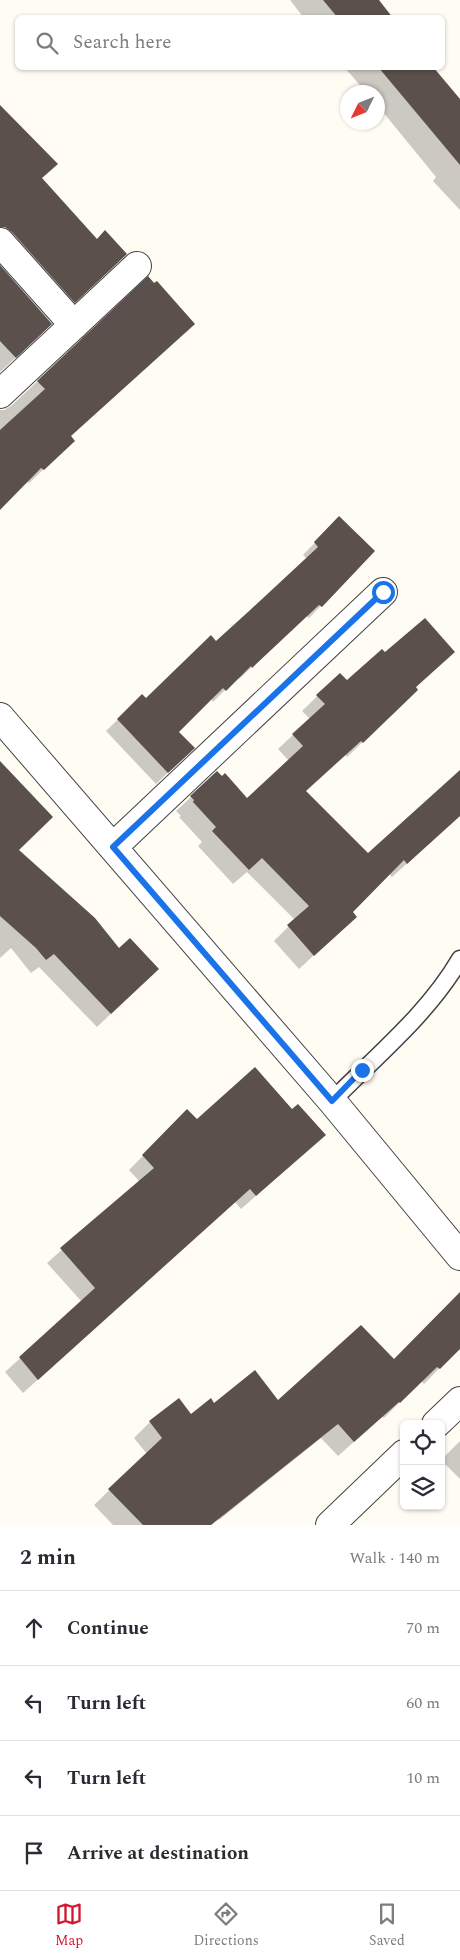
<!DOCTYPE html>
<meta charset="utf-8">
<style>
:root{--surface:#fff;--page:#f2f2f3;--text:#2b2b33;--muted:#7c7c81;--line:#e1e1e2;--accent:#d1172d}
body{margin:0;font-family:Spectral,serif;background:var(--page);color:var(--text)}
.controls{position:absolute;right:15px;bottom:15px;display:grid;overflow:hidden;border-radius:8px;box-shadow:0 1px 4px #0004}
.controls button{width:45px;height:45px;display:grid;place-items:center;padding:0;border:0;border-bottom:1px solid var(--line);background:var(--surface);color:var(--text);font:25px sans-serif}
.compass{position:absolute;left:340px;top:85px;width:45px;height:45px;border-radius:50%;background:var(--surface);box-shadow:0 1px 4px #0004;rotate:227deg}
.stop{position:absolute;width:15px;height:15px;margin:-11px;border:4px solid #1a73e8;border-radius:50%;background:#fff}
.stop.end{background:#1a73e8;border-color:#fff;box-shadow:0 1px 5px #0008}
.list{margin:0;padding:0;list-style:none}
h2{display:flex;justify-content:space-between;align-items:center;height:65px;margin:0;padding:0 20px;font-size:21px}
h2 small{font-size:16px;font-weight:400;color:var(--muted)}
.list li{display:grid;grid-template-columns:32px 1fr auto;gap:15px;align-items:center;box-sizing:border-box;height:75px;padding:0 20px;border-top:1px solid var(--line)}
.list b{display:block;font-size:19px;white-space:nowrap}
.list em{font-size:16px;font-style:normal;color:var(--muted)}
.icon{flex:none;width:28px;height:28px;fill:none;stroke:currentColor;stroke-width:2;stroke-linecap:round;stroke-linejoin:round}
.map{position:relative;flex:none;width:460px;height:1525px;overflow:hidden}
.search{position:absolute;background:var(--surface);box-shadow:0 1px 4px #0004;left:15px;right:15px;top:15px;height:55px;display:flex;align-items:center;gap:12px;box-sizing:border-box;padding:0 18px;border-radius:8px;color:var(--muted);font-size:19px}
.sheet{height:365px;background:var(--surface)}
nav{display:flex;justify-content:space-around;align-items:center;box-sizing:border-box;height:70px;border-top:1px solid var(--line);background:var(--surface);font-size:14px;color:var(--muted)}
nav a{display:grid;justify-items:center;gap:2px}
nav .on{color:var(--accent)}
.map>svg:first-child{display:block}
.shadow{fill:#0003}
.building{fill:#5b504b}
.lines{fill:none;stroke-linecap:round;stroke-linejoin:round}
.service-casing{stroke:#434343;stroke-width:19}
.minor-casing{stroke:#434343;stroke-width:30}
.service{stroke:#fff;stroke-width:16}
.minor{stroke:#fff;stroke-width:28}
.route{stroke:#1a73e8;stroke-width:6}
</style>
<div class="map">
<svg width="460" height="1525" viewBox="0 0 460 1525">
<rect width="100%" height="100%" fill="#fffcf4"/>
<g class="shadow">
<path d="M290,0H377L391,18H304Z"/>
<path d="M345,68H433L460,101V210L433,181L436,177L378,106V92H366Z"/>
<path d="M0,108L41,179L111,269L59,316L0,250Z"/>
<path d="M0,267L36,339L0,372Z"/>
<path d="M148,278L59,455L29,483L26,481L0,508V410H4L11,406Z"/>
<path d="M339,518L374,551L309,618L306,616L239,679L238,677L213,702L211,699L178,732L181,760L156,784L106,731L142,696L146,699L216,642L307,559L303,555Z"/>
<path d="M453,652L415,688L402,704L347,757L345,755L305,791L368,855L460,772V816L392,877L389,874L351,912L355,917L299,969L274,941L295,920L247,872L233,884L198,846L202,842L179,817L181,816L176,811L191,797L247,800L289,761L278,749L310,719L302,711L340,674L347,681L385,654Z"/>
<path d="M0,789L17,850L119,950L143,983L97,1027L39,967L31,973L11,948L0,958Z"/>
<path d="M187,1111L197,1121L292,1111L324,1135L241,1209L235,1202L23,1393L5,1372L82,1302L47,1263L139,1181L129,1170Z"/>
<path d="M460,1317V1347L424,1384L421,1381L384,1418L382,1417L338,1456L321,1438L219,1520L217,1517L208,1525H113L94,1505L147,1454L134,1438L150,1422L178,1400L191,1416L214,1404L278,1401L394,1360Z"/>
<path d="M460,1441V1479L441,1460Z"/>
</g>
<g class="building">
<path d="M323,0H379L393,18H338Z"/>
<path d="M379,68H434L460,99V165Z"/>
<path d="M0,105L58,164L42,178L97,239L105,230L127,254L75,303L12,232L5,227H0Z"/>
<path d="M0,265L52,324L16,358L0,341Z"/>
<path d="M148,276L154,283L157,281L195,324L71,436L75,441L44,470L41,468L0,510V430L45,389L37,381Z"/>
<path d="M339,516L375,551L322,607L319,605L252,668L251,666L226,691L223,688L179,732L195,748L168,773L117,719L142,694L146,698L211,635L216,641L248,612L318,547L314,542Z"/>
<path d="M425,618L455,652L416,687L418,690L363,743L361,741L306,791L368,853L460,770V816L407,864L404,860L353,912L357,917L314,956L287,925L309,906L262,858L249,870L212,831L216,827L193,802L194,800L190,796L217,771L222,776L225,773L247,798L303,746L292,734L325,704L316,695L340,673L347,680L382,649L385,652Z"/>
<path d="M0,761L53,817L19,850L95,918L119,948L130,938L159,969L111,1014L54,954L46,960L36,948L0,916Z"/>
<path d="M255,1067L292,1109L298,1104L326,1135L256,1196L250,1189L38,1380L19,1357L95,1288L60,1248L154,1168L142,1155L187,1109L197,1119Z"/>
<path d="M460,1292V1349L440,1369L437,1367L400,1403L399,1402L354,1442L338,1424L211,1525H143L108,1489L162,1438L149,1421L179,1398L191,1414L211,1398L214,1403L255,1370L278,1400L361,1325L394,1359Z"/>
</g>
<g class="lines">
<defs>
<path id="service" d="M332,1101C376,1056 428,1014 460,959"/>
<g id="minor">
<path d="M0,242L74,325"/>
<path d="M0,394L137,266"/>
<path d="M0,717L332,1101L460,1256"/>
<path d="M113,847L383,592"/>
<path d="M436,1424L460,1401"/>
<path d="M330,1525L404,1454"/>
</g>
</defs>
<use href="#service" class="service-casing"/>
<use href="#minor" class="minor-casing"/>
<use href="#service" class="service"/>
<use href="#minor" class="minor"/>
</g>
<g class="lines">
<path class="route" d="M362,1070L332,1101L113,847L383,592"/>
</g>
</svg>
<div class="controls">
<button><svg class="icon" aria-label="locate" viewBox="0 0 24 24"><circle cx="12" cy="12" r="6"/><path d="M12 2v4M12 18v4M2 12h4M18 12h4"/></svg></button>
<button><svg class="icon" aria-label="layers" viewBox="0 0 24 24"><path d="M12 4l9 5-9 5-9-5zM3 14l9 5 9-5"/></svg></button>
</div>
<svg class="compass" viewBox="-18 -18 36 36"><path d="M0-13l5 13h-10z" fill="#e53935"/><path d="M0 13l5-13h-10z" fill="#7c7c81"/></svg>
<div class="stop" style="left:383px;top:592px"></div>
<div class="stop end" style="left:362px;top:1070px"></div>
<div class="search"><svg class="icon" aria-label="search" viewBox="0 0 24 24"><circle cx="10" cy="10" r="6"/><path d="M15 15l6 6"/></svg>Search here</div>
</div>
<section class="sheet">
<h2>2 min<small>Walk · 140 m</small></h2>
<ul class="list">
<li><svg class="icon" aria-label="ahead" viewBox="0 0 24 24"><path d="M12 20V5M6 11l6-6 6 6"/></svg><div><b>Continue</b></div><em>70 m</em></li>
<li><svg class="icon" aria-label="left" viewBox="0 0 24 24"><path d="M17 20v-9H6M10 6l-5 5 5 5"/></svg><div><b>Turn left</b></div><em>60 m</em></li>
<li><svg class="icon" aria-label="left" viewBox="0 0 24 24"><path d="M17 20v-9H6M10 6l-5 5 5 5"/></svg><div><b>Turn left</b></div><em>10 m</em></li>
<li><svg class="icon" aria-label="arrive" viewBox="0 0 24 24"><path d="M6 21V4h12l-3 4 3 4H6"/></svg><div><b>Arrive at destination</b></div></li>
</ul>
</section>
<nav>
<a class="on"><svg class="icon" aria-label="map" viewBox="0 0 24 24"><path d="M3 6l6-2 6 2 6-2v14l-6 2-6-2-6 2zM9 4v14M15 6v14"/></svg>Map</a>
<a><svg class="icon" aria-label="directions" viewBox="0 0 24 24"><path d="M12 3l9 9-9 9-9-9zM9 14v-3h6M13 9l2 2-2 2"/></svg>Directions</a>
<a><svg class="icon" aria-label="saved" viewBox="0 0 24 24"><path d="M7 4h10v16l-5-4-5 4z"/></svg>Saved</a>
</nav>
